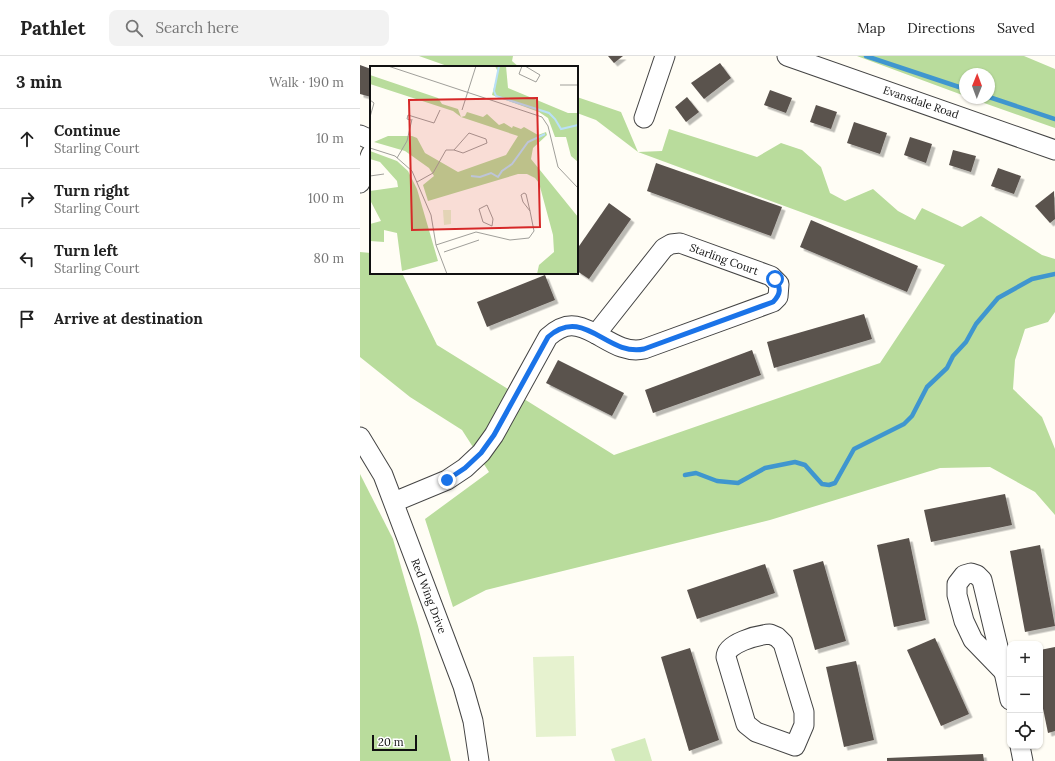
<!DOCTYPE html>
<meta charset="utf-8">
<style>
:root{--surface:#fff;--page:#f2f2f2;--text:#222;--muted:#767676;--line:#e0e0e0}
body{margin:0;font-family:Lora,serif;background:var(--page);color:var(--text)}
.controls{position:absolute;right:12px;bottom:12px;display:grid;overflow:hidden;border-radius:8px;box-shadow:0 1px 3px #0004}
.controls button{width:36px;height:36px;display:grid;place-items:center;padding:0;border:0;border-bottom:1px solid var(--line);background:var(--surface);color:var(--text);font:20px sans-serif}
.compass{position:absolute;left:599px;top:12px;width:36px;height:36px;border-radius:50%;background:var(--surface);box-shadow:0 1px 3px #0004;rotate:1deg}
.scale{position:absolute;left:12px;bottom:10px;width:45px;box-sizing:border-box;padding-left:4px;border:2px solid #111;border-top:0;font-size:11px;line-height:14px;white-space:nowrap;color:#111;-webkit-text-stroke:3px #fff;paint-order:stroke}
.stop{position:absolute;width:12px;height:12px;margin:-9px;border:3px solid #1a73e8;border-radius:50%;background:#fff}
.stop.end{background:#1a73e8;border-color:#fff;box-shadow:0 1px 4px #0008}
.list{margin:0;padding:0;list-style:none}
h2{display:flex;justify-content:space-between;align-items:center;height:52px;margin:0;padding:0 16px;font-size:17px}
h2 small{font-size:13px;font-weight:400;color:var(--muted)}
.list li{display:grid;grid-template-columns:26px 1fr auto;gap:12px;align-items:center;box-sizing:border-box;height:60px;padding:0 16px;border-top:1px solid var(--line)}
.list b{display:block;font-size:15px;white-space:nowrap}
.list p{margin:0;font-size:13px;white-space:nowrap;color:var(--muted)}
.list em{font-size:13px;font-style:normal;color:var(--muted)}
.icon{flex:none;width:22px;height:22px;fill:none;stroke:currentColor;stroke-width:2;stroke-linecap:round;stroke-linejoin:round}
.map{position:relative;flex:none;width:695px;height:705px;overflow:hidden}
header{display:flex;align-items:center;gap:24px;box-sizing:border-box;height:56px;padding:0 20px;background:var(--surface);border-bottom:1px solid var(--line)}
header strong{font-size:19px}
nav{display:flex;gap:22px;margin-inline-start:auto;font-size:14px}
.search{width:280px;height:36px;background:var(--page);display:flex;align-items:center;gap:10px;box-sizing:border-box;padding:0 14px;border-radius:8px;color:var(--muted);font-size:15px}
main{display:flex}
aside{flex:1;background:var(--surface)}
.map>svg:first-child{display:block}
.green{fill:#d5ebbd}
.forest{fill:#b9dc9c}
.pitch{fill:#e6f2cf}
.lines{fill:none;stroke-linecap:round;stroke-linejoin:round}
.stream{stroke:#3f96cf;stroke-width:4.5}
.building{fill:#5a524d;filter:url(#shadow)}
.minor-casing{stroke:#444;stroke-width:21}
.minor{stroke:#fff;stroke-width:19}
.route{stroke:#1a73e8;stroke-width:5}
.labels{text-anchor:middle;stroke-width:4;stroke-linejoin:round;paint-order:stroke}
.street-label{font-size:11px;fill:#111;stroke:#fff}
.inset-river{fill:none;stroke:#b9e0f7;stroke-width:2}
.inset-road{fill:none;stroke:#a09f9a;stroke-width:1}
.view{fill:#d62828;fill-opacity:0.15;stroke:#d62828;stroke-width:2}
.inset-edge{fill:none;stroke:#111;stroke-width:2}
</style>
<header>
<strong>Pathlet</strong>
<div class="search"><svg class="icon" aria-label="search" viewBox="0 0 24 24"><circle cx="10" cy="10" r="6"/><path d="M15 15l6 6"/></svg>Search here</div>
<nav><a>Map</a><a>Directions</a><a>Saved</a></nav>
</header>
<main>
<aside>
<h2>3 min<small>Walk · 190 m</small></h2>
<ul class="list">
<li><svg class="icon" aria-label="ahead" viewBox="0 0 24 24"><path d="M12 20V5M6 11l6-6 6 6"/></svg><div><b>Continue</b><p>Starling Court</p></div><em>10 m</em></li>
<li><svg class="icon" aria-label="right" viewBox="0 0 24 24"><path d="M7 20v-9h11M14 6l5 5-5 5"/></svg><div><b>Turn right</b><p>Starling Court</p></div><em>100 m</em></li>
<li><svg class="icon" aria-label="left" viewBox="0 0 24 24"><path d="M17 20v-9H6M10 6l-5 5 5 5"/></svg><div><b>Turn left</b><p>Starling Court</p></div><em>80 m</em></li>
<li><svg class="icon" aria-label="arrive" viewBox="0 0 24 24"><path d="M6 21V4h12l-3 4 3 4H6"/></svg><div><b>Arrive at destination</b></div></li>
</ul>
</aside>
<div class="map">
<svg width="695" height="705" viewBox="0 0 695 705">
<defs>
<filter id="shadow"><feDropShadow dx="3.5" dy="3.5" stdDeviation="0" flood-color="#0004"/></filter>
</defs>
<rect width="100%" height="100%" fill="#fffdf5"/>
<path class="green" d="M285,682L292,705H255L251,693Z"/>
<g class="forest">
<path d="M59,0H153L152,5L159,11H90Z"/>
<path d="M497,0H664L695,13V72L610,42H629V18H605V40Z"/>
<path d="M217,41L261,56L278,96L302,95L309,73L397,101L421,87L442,94L461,111L470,137L485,145L513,133L538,155L555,164L562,152L602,171L621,160L682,199L695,203V256L688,266L665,273L655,304L653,333L682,361L695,393V459L675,436L630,411L580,412L410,464L126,534L93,551L65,463L129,416L102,374L50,341L0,301V196L11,197V217H42L77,289L254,399L520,307L585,209L278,96L236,64L217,57Z"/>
<path d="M0,418L33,483L58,570L91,705H0Z"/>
</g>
<path class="pitch" d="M214,600L216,680L176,681L173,601Z"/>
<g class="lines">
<g class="stream">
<path d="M506,0L605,33"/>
<path d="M629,41L695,63"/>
<path d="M325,419L336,417L357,425L378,427L405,412L435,406L445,409L462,428L469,429L475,427L494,393L544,368L552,360L567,331L587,312L593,300L606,286L616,268L638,242L672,223L695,218"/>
</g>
</g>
<g class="building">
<path d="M248,0H263L254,7Z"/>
<path d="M360,7L371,22L344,43L331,27Z"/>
<path d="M0,9L11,13V41L0,38Z"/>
<path d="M410,34L432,42L426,57L404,49Z"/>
<path d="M327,41L339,56L326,66L315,51Z"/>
<path d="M456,49L477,56L471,73L450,66Z"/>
<path d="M494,66L527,77L520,98L487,87Z"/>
<path d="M550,81L572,88L566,107L544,99Z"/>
<path d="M593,94L616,100L611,116L589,109Z"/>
<path d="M296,107L422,151L411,180L287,135Z"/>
<path d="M638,112L661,120L654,138L631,130Z"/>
<path d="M694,135L695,163L690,167L675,150Z"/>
<path d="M249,147L271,163L229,223L217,215V193Z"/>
<path d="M451,164L558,210L547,236L440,191Z"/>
<path d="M185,219L195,244L127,271L117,246Z"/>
<path d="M504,258L512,283L414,312L407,286Z"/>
<path d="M392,294L401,319L293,357L285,334Z"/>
<path d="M198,304L264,337L252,360L186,327Z"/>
<path d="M645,438L652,469L571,486L564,454Z"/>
<path d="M549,482L566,564L534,571L517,489Z"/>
<path d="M680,489L695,570L665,576L650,495Z"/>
<path d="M463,505L486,585L455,594L433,514Z"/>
<path d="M405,508L415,537L337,563L327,534Z"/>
<path d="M575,582L609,658L581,670L547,594Z"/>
<path d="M695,591V675L688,677L680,638V594Z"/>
<path d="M330,592L359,684L329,695L301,601Z"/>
<path d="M496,605L514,684L484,691L466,611Z"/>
<path d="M623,698L624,705H527V702Z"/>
</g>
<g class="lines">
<defs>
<g id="minor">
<path d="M427,0L695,94"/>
<path d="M284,62L305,0"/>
<path d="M0,79L11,84"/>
<path d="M0,127L11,98"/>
<path d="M320,187L411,220L419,228L418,241L413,246L284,293C266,297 252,287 236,278L304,192L311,188Z"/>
<path d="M0,381L23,419L103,630L113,665L119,705"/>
<path d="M34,446L87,424L105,412L121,397L134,379L188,281C206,265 217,268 236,278"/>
<path d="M611,517L617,519L622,524L644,616L613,584L604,565L597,539V528L604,519Z"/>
<path d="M410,578L417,581L423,587L444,656V669L435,690L396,676L386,668L366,601C366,587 398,579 410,578Z"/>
<path d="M644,616L650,644"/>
<path d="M660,690L663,705"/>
</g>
</defs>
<use href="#minor" class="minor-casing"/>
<use href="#minor" class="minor"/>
</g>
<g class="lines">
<path class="route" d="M87,424L105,412L121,397L134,379L188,281C224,249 247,301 284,293L413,246C421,238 421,232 415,223"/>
</g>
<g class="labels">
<g class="street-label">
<text transform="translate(561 46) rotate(19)" y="4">Evansdale Road</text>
<text transform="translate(364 203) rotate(20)" y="4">Starling Court</text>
<text transform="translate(69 540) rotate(69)" y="4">Red Wing Drive</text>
</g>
</g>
<g transform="translate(10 10)">
<rect width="208" height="208" fill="#fffdf5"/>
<path d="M125,0H136L138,22L198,47H208V96L201,90L196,71H185L178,52L169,46L122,29L128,6ZM0,9L68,32L72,38L88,43L91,51L95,50L97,46L113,51L117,48L129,59L134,57L142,62L143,60L151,63L154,61L168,69L176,66L177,69L163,82L161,93L208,151V208H167L169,199L184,186L183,169L169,117L165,112L157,108H148L58,135L53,119L64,110L59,102L35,85L4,76L18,70H42L47,72L55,87L88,106L136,89L148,70L91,51L83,45L0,18ZM0,85L27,95L38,105L47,123L68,195L32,205L27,167L14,164V176L0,175V158L11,155L0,134V125L28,121L27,115L10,96L0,93Z" fill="#b9dc9c"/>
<path d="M73,144H81V158L74,159Z" fill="#e6f2cf"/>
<path class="inset-river" d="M129,0L124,25L126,30L179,47L185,53L191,63L208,59M101,110L110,111L121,107L128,111L132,105L142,98L158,76L175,68"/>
<path class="inset-road" d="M18,0L172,51L178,60L188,101L208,122M152,0L149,8L166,16L170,9L155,0M190,19H208M0,34L4,37L0,51M92,44L106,0M41,54L37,53L38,49L64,57L70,44M99,67L116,73L117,77L93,87L84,84ZM0,82L25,90L42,105L61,149L66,179L77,208M27,92L37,75L42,53M0,110L14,108M47,116L63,107L76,84H84M154,127L156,128L160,145L153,136L151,129ZM117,139L123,153L122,160L113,156L109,143ZM66,179L106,166L140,174L159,172L164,165L160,145M74,186L109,174"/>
<path class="view" d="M167,32L170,161L42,164L39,34Z"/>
<rect width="208" height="208" class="inset-edge"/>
</g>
</svg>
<div class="controls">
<button>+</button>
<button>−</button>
<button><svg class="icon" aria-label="locate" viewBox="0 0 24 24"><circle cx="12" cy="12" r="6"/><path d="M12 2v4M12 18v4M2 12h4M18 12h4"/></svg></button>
</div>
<svg class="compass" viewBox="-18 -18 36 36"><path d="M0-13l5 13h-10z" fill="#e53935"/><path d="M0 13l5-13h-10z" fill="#767676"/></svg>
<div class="scale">20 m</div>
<div class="stop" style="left:415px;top:223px"></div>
<div class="stop end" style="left:87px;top:424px"></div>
</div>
</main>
